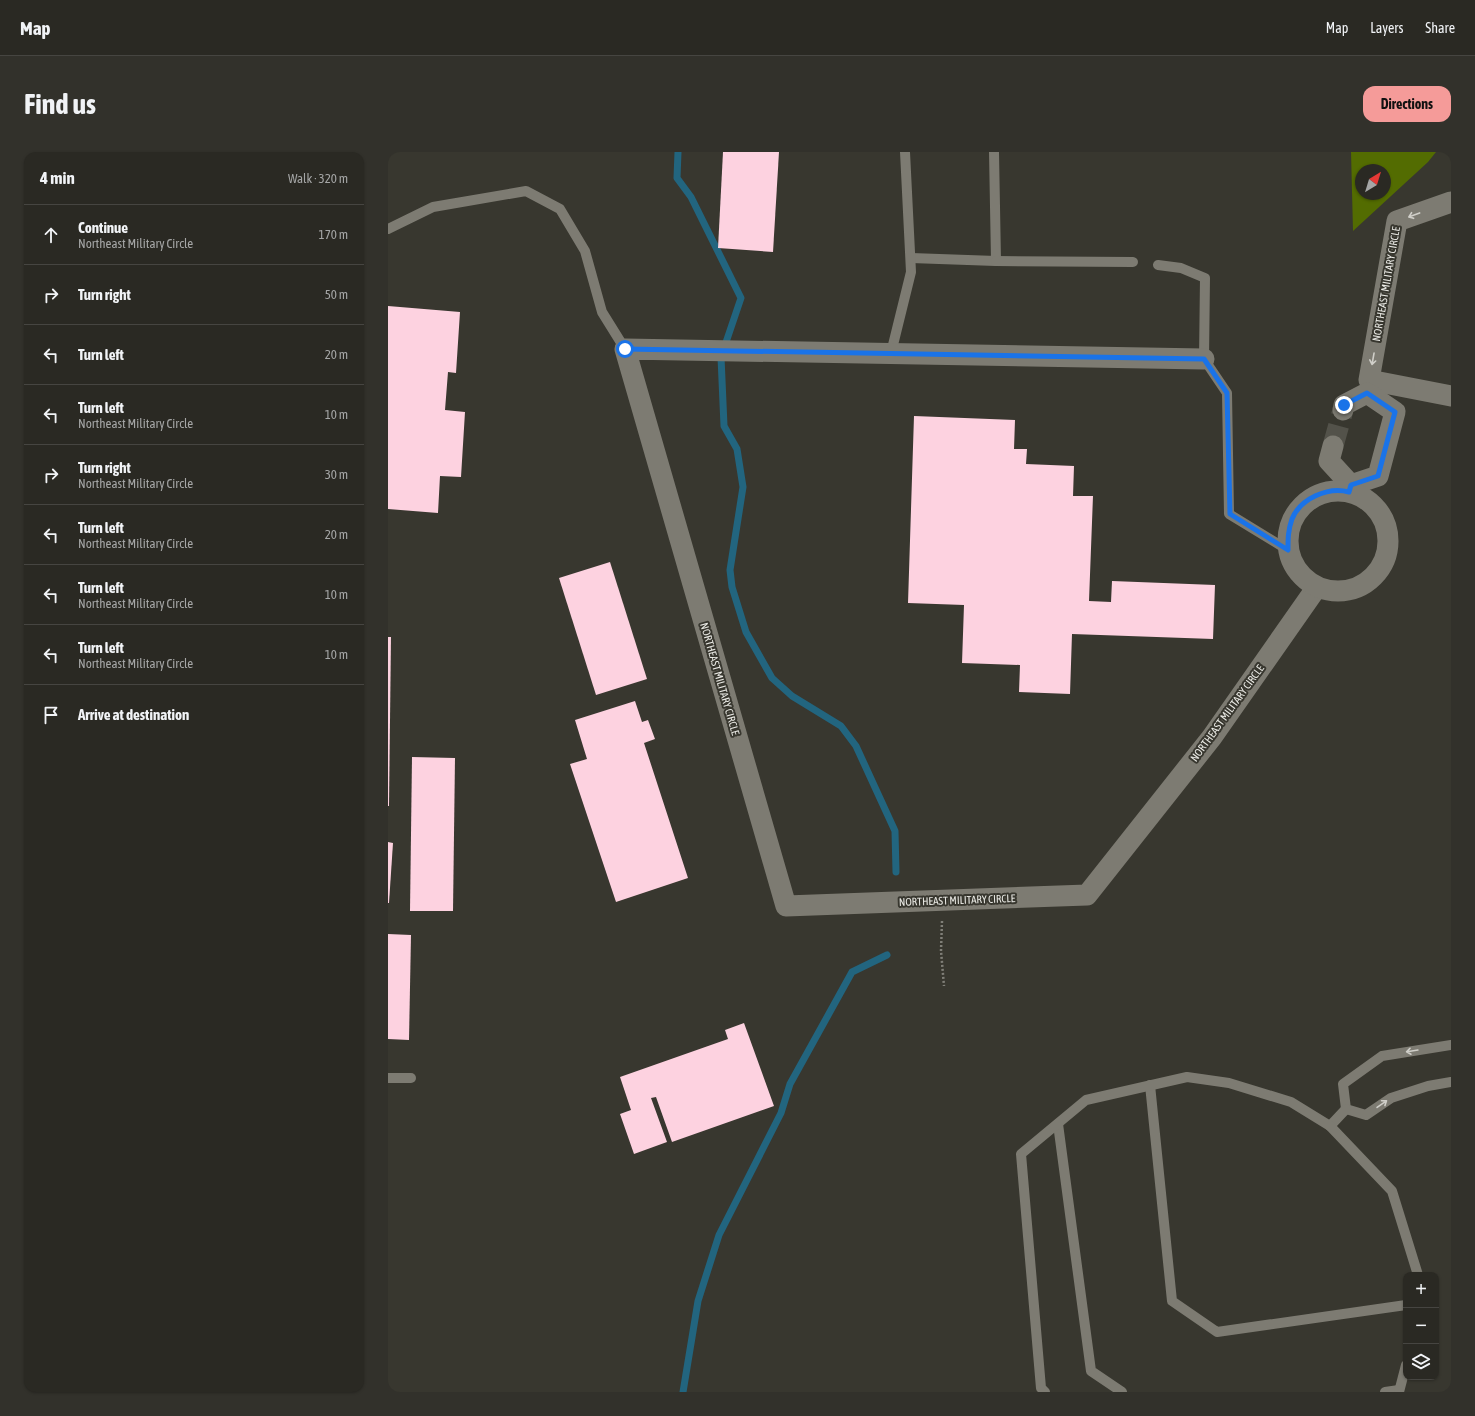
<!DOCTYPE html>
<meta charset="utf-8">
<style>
:root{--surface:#2a2923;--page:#32312b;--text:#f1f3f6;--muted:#a5a6a6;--line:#464541;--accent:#f59b99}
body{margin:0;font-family:"Asap Condensed",sans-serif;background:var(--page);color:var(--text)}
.controls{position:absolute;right:12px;bottom:12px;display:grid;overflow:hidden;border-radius:8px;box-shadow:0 1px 3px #0004}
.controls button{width:36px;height:36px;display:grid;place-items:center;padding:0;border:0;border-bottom:1px solid var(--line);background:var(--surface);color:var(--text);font:20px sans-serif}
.compass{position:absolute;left:967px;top:12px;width:36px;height:36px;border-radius:50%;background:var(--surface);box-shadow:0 1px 3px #0004;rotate:38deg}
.stop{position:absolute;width:12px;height:12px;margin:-9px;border:3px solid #1a73e8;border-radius:50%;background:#fff}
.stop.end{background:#1a73e8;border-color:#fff;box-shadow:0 1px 4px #0008}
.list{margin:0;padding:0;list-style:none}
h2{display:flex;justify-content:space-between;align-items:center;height:52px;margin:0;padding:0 16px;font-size:17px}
h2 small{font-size:13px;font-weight:400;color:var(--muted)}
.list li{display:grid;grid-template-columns:26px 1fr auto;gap:12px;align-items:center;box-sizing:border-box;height:60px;padding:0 16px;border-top:1px solid var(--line)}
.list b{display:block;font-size:15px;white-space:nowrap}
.list p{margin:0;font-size:13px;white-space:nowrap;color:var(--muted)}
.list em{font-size:13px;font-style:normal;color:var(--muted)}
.icon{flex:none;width:22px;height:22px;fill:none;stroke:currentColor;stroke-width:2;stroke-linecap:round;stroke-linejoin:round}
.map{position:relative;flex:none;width:1063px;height:1240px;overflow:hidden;border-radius:12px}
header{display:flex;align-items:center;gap:24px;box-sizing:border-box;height:56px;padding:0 20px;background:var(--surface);border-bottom:1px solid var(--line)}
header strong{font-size:19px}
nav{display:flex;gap:22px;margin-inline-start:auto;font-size:14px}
.intro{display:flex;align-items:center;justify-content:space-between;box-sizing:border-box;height:96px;padding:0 24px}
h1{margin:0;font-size:28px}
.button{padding:10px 18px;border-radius:12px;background:var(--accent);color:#111;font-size:14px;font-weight:700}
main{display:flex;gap:24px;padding:0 24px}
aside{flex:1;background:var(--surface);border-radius:12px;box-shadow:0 1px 3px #0004}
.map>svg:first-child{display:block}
.green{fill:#536c01;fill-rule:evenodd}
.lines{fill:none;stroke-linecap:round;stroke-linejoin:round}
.stream{stroke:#22657f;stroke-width:7}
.building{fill:#fdd2e0}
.minor-tunnel{stroke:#53524a;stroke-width:21;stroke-dasharray:21 10;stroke-linecap:butt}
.path{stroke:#807f78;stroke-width:2.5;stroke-dasharray:2 2;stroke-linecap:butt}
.service{stroke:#7d7b72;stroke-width:10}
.minor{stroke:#7d7b72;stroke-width:21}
.oneway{stroke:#d0cfc9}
.route{stroke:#1a73e8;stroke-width:5}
.labels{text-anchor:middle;stroke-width:4;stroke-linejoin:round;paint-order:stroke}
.street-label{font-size:11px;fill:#ebebe6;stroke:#38372f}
</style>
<header>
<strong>Map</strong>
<nav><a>Map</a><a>Layers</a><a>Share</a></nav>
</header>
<div class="intro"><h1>Find us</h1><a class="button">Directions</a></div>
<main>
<aside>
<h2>4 min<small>Walk · 320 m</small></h2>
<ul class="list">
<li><svg class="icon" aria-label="ahead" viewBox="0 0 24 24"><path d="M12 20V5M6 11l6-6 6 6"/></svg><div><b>Continue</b><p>Northeast Military Circle</p></div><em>170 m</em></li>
<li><svg class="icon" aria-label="right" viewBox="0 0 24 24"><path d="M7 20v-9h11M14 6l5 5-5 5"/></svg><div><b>Turn right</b></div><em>50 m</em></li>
<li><svg class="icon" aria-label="left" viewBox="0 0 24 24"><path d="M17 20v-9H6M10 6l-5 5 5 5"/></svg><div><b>Turn left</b></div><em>20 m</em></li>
<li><svg class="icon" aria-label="left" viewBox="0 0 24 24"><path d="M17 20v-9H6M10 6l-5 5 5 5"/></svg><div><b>Turn left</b><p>Northeast Military Circle</p></div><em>10 m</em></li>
<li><svg class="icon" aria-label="right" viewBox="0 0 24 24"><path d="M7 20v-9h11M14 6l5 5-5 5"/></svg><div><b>Turn right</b><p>Northeast Military Circle</p></div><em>30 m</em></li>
<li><svg class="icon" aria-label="left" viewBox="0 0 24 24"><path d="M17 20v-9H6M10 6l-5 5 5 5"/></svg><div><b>Turn left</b><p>Northeast Military Circle</p></div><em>20 m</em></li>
<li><svg class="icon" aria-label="left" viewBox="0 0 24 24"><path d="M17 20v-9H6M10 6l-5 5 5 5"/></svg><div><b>Turn left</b><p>Northeast Military Circle</p></div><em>10 m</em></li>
<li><svg class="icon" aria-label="left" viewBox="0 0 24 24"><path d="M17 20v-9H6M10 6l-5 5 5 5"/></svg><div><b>Turn left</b><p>Northeast Military Circle</p></div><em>10 m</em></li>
<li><svg class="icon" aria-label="arrive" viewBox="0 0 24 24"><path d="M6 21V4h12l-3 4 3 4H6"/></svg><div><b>Arrive at destination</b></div></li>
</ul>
</aside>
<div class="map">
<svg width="1063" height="1240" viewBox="0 0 1063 1240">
<rect width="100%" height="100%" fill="#38372f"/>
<path class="green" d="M963,0H1048L1040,10L965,79ZM973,18H997V42H973Z"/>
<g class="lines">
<g class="stream">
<path d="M290,0L289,26L303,45L353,146L333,205L336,274L349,297L355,335L342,418L344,435L358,480L384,526L404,544L453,574L468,594L507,679L508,720"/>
<path d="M295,1240L310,1149L331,1083L393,961L402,932L464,820L499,803"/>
</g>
</g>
<g class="building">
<path d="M335,0H391L385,100L330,96Z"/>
<path d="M0,154L72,160L68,221L60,220L57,258L77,260L73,325L52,324L50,361L0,357Z"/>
<path d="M526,264L627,268L626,297H639L638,312L686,314L685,344H705L701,449L723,450L724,429L827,433L825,487L684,482L682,542L631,540L632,513L574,511L576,453L520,451Z"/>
<path d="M222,410L259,527L208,543L171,426Z"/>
<path d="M0,485H3L1,654H0Z"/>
<path d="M247,549L254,570L260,568L267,587L256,591L300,726L228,750L182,612L199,607L187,568Z"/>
<path d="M24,605L67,606L65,759H22Z"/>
<path d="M0,690L5,691L1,751H0Z"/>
<path d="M0,782L23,783L21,888L0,887Z"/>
<path d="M356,871L386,954L284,990L268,945L263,946L279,990L246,1002L232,962L243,958L232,925L340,887L337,878Z"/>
</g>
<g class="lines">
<path class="minor-tunnel" d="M945,294L955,258"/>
<path class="path" d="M554,769L553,799L556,834"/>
<g class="service">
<path d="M0,77L45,55L138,39L172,57L197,99L214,160L237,197"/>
<path d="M523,106L608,109L606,0"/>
<path d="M608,109L745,110"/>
<path d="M770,113L793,116L817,126L816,207L839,241L841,362L900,398"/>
<path d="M503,201L523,120L517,0"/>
<path d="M1063,893L994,904L955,932L958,957L978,963L1003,946L1040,934L1063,930"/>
<path d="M0,926H23"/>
<path d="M762,933L784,1149L829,1180L1018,1153"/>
<path d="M670,972L703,1219L734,1240"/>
<path d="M942,974L958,957"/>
<path d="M657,1240L653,1236L633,1002L698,948L799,925L841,931L903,950L942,974L1004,1039L1030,1123"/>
<path d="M997,1240L1011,1238"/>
<path d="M1011,1240L1018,1213"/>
</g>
<g class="minor">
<path d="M1063,50L1009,69L981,228L1063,244"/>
<path d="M816,207L237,197L398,754L699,743L824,585L929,435"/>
<path d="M945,294L941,309L963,333L990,324L1007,260L979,241L956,253L955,258"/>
<circle cx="950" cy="389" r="50"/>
</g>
</g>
<defs><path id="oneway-shaft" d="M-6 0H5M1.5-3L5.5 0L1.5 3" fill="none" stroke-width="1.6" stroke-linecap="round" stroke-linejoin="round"/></defs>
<g class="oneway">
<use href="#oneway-shaft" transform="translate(1026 63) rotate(160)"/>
<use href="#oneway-shaft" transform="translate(985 207) rotate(100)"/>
<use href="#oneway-shaft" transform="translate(1024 899) rotate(171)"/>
<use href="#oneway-shaft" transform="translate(994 952) rotate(-35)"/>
</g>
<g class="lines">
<path class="route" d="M237,197L816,207L839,241L842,362L900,398C900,387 900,378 904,367C912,347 940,334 961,340L963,333L990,324L1007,260L979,241L956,253"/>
</g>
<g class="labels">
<g class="street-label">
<text transform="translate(998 132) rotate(-80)" y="4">NORTHEAST MILITARY CIRCLE</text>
<text transform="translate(332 527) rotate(74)" y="4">NORTHEAST MILITARY CIRCLE</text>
<text transform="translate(839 561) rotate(-54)" y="4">NORTHEAST MILITARY CIRCLE</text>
<text transform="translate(569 748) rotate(-2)" y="4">NORTHEAST MILITARY CIRCLE</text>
</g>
</g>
</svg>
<div class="controls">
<button>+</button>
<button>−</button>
<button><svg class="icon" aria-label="layers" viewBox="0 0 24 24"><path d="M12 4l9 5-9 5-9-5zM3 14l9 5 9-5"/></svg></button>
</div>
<svg class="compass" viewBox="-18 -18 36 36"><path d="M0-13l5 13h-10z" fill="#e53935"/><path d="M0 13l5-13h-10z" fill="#a5a6a6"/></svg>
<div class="stop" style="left:237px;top:197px"></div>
<div class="stop end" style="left:956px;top:253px"></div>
</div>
</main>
